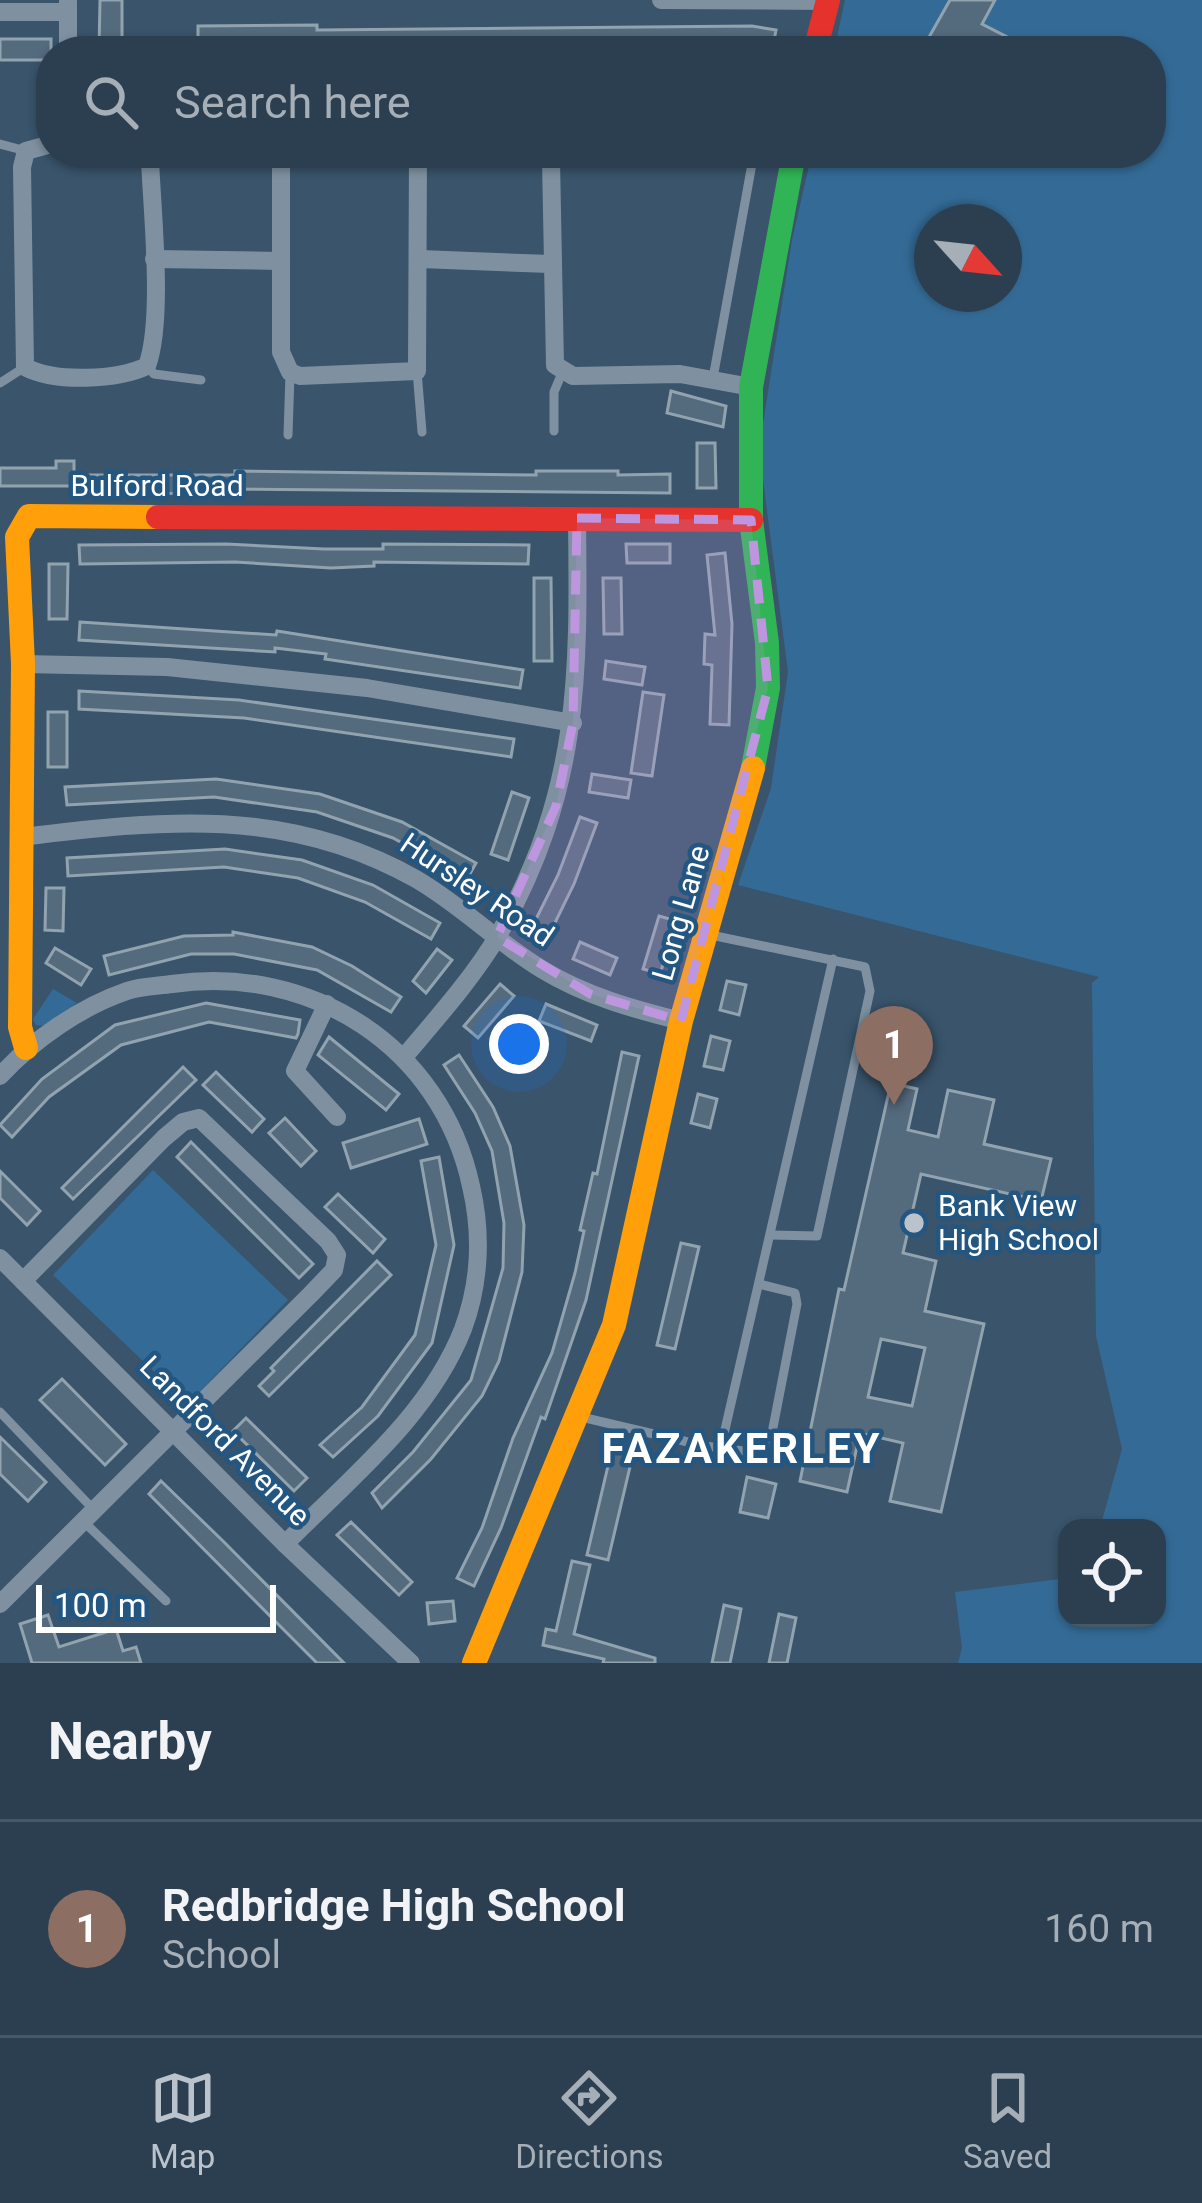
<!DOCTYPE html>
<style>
:root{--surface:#2b3f50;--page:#374a5a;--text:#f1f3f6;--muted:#a6afb7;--line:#475867;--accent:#bac3cb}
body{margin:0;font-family:Roboto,sans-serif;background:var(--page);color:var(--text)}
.controls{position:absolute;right:36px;bottom:36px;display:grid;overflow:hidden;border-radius:24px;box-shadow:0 3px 9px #0004}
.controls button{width:108px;height:108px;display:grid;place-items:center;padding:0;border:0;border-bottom:3px solid var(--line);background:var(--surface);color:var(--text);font:60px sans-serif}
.compass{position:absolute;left:914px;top:204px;width:108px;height:108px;border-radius:50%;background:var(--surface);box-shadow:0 3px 9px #0004;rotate:117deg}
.scale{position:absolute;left:36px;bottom:30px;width:240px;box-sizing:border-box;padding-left:12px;border:6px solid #fff;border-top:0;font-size:33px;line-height:42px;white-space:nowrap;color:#fff;-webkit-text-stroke:9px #235681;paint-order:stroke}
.you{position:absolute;left:519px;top:1044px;width:42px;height:42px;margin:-30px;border:9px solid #fff;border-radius:50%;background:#1a73e8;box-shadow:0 0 0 18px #1a73e833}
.badge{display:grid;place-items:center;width:78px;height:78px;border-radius:50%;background:var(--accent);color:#fff;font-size:39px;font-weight:700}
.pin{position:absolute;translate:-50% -99px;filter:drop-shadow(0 3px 6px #0008)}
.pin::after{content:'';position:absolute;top:63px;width:42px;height:36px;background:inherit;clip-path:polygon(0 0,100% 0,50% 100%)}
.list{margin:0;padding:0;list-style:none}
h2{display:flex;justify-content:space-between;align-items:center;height:156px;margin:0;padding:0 48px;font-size:51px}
h2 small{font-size:39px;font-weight:400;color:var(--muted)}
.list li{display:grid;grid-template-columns:78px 1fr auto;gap:36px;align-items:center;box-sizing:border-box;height:216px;padding:0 48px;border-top:3px solid var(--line)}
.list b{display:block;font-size:45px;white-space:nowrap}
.list p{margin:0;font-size:39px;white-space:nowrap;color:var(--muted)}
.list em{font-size:39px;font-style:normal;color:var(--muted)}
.icon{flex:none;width:66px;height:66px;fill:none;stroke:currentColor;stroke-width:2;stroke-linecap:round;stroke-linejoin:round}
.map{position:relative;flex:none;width:1202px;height:1663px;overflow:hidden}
.search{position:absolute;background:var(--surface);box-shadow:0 3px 9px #0004;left:36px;right:36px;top:36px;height:132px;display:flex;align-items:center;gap:30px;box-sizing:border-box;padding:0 42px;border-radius:48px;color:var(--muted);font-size:45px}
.sheet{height:372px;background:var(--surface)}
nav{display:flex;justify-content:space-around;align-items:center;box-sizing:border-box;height:168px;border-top:3px solid var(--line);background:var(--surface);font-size:33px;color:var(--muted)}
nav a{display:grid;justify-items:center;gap:6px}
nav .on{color:var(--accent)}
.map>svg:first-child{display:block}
.green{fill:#346b96;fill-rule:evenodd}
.building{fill:#546a7d;stroke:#92a3b0;stroke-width:3;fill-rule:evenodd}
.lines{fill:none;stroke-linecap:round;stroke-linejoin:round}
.lane{stroke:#7f91a1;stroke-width:9}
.street{stroke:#7f91a1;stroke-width:18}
.fast{stroke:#30b455;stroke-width:24}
.slow{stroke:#ff9f0a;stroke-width:24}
.jam{stroke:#e5322d;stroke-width:24}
.marked{fill:#bd96df;fill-opacity:0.2;stroke:#bd96df;stroke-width:9;stroke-dasharray:24 15;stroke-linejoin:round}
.poi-dot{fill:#bac3cb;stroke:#235681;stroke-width:4.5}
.labels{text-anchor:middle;stroke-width:9;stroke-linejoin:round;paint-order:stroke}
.street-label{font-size:30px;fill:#fff;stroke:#235681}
.poi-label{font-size:30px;fill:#fff;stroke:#235681;text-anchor:start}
.district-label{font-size:42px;font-weight:bold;letter-spacing:3px;fill:#fff;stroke:#235681}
</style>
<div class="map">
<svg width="1202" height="1663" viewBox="0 0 1202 1663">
<rect width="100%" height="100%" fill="#39546b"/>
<g class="green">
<path d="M845,0H1202V1663H958L962,1648L955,1592L1067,1578V1618H1157V1528H1100L1122,1449L1096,1336L1092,983L1099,977L738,885L771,788L788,672L759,449L792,240L812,153H1151V51H834ZM932,222H1004V294H932Z"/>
<path d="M53,989L77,1003L44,1026L36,1025L33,1019Z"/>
<path d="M153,1170L288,1300L188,1404L53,1275Z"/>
</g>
<g class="building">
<path d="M100,0H122V51H99Z"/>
<path d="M950,0H995L982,24L1015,41L1010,51H950L928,39Z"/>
<path d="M317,25V30L752,26L776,30L772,51H752L754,40H711V45L561,48L198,45V26Z"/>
<rect x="0" y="39" width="51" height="21"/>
<path d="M671,391L726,406L723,427L667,413Z"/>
<path d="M697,443H715L716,488H697Z"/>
<path d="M56,461H74V486H0V468H56Z"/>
<path d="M235,471L536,475V471H618V475L670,474V493L227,489V493L82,494L81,475H235Z"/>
<path d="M226,544L324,549H383V544L529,545L528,564L374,562V566L331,568L235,562L80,564L79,545Z"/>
<path d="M626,544H670V563H627Z"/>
<path d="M725,553L732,624L729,725L710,724L712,665L704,664L705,634L715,635L707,555Z"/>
<path d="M49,564H68L67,619H49Z"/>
<path d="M534,578H551L552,661H534Z"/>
<path d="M603,578H621L622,634H604Z"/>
<path d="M80,622L276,635L277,631L523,670L520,688L325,659L326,654L275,648V652L79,640Z"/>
<path d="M606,661L645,667L642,685L604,679Z"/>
<path d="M79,691L239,700L514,739L511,757L244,718L79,709Z"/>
<path d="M643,692L664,695L652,776L631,773Z"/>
<rect x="48" y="712" width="19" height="55"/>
<path d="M592,774L631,780L628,798L589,792Z"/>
<path d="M216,779L320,794L402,822L476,863L467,879L393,838L317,812L214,797L67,805L65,787Z"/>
<path d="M512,792L529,798L508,860L491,854Z"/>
<path d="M580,817L597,823L574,884L550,933L533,925L558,875Z"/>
<path d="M225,849L302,860L373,885L440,923L431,939L365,902L298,878L224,867L68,876L67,858Z"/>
<path d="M46,888H64L63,931L45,930Z"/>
<path d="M659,916L677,921L660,974L643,969Z"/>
<path d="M233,932L312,947L352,966L401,997L391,1012L317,970L234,954H191L109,975L104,956L184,936L233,935Z"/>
<path d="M580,942L617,958L610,975L573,959Z"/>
<path d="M55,948L91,969L81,985L46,963Z"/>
<path d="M437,949L452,960L426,993L413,981Z"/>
<path d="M727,981L746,985L739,1015L720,1010Z"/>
<path d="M500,984L514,996L478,1038L464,1026Z"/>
<path d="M206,1003L300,1020L298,1034L296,1038L209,1022L121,1045L49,1097L12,1137L0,1125L42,1079L115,1025Z"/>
<path d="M546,1004L597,1025L591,1041L539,1021Z"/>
<path d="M711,1036L730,1041L723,1070L704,1066Z"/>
<path d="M329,1037L399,1094L386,1110L318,1055Z"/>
<path d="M622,1052L639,1056L586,1300L545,1419L541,1417L501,1528L474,1586L457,1578L482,1528L513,1438L552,1353L575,1273L584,1231L580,1230L593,1173L597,1174Z"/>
<path d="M459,1055L493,1107L510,1146L524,1225L522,1272L499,1361L482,1396L431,1459L382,1508L372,1493L413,1452L471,1380L503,1268L504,1223L492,1151L475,1113L444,1065Z"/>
<path d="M183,1067L196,1080L73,1199L62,1188Z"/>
<path d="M216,1072L264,1119L252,1132L203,1085Z"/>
<path d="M891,1083L917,1089L908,1130L938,1137L948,1090L994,1100L984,1144L1051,1159L1041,1201L921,1174L903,1253L936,1261L925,1311L984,1324L941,1512L890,1501L903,1443L860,1433L847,1492L800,1481L839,1289L844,1290ZM881,1339L925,1348L912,1406L868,1397Z"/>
<path d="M698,1094L717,1099L710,1128L691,1123Z"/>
<path d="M285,1118L316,1151L301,1166L269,1133Z"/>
<path d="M419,1119L427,1144L351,1168L343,1143Z"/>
<path d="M191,1142L313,1264L299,1278L177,1157Z"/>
<path d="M439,1157L454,1245L432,1343L378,1416L333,1457L320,1445L362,1407L415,1335L436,1245L421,1161Z"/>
<path d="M0,1171L40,1211L27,1225L0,1198Z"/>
<path d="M338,1194L385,1239L373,1253L325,1207Z"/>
<path d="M681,1243L699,1247L675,1349L657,1345Z"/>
<path d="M377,1261L391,1275L269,1396L259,1386L274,1371L271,1368Z"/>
<path d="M62,1379L126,1444L105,1465L40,1400Z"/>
<path d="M246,1418L307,1478L294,1491L233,1431Z"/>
<path d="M0,1437L46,1482L28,1501L0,1474Z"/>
<path d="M612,1449L633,1454L608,1560L587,1555Z"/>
<path d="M747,1477L776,1484L768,1518L740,1512Z"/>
<path d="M161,1481L224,1542L344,1663H317L278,1624L149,1494Z"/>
<path d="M351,1522L412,1582L399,1595L337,1535Z"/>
<path d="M572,1561L590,1565L574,1634L655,1658V1663H603L604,1659L543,1645L546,1629L556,1631Z"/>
<path d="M453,1601L455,1621L429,1624L427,1603Z"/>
<path d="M724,1605L741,1609L738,1625L730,1663H712Z"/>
<path d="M779,1614L796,1618L787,1663H769Z"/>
<path d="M48,1615L59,1647L116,1629L123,1651L136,1647L141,1663H32L20,1624Z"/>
</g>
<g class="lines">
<g class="lane">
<path d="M0,144L26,151"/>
<path d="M147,366L154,374L201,380"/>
<path d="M417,371L422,432"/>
<path d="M713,378L754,153"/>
<path d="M0,383L25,367"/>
<path d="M554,431V392L562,373"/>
<path d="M288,435L290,374"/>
<path d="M706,934L865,967L870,991L817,1236L771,1235"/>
<path d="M0,1412L94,1510"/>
<path d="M577,1416L705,1446L759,1453L771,1438L797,1304L795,1293L759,1284"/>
<path d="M721,1447L833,959"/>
<path d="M83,1521L166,1601"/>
</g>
<g class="street">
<path d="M661,0L828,1"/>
<path d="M68,2V51"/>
<path d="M0,12H67"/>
<path d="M51,144L26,151L22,167L25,367C55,383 118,380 147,366C164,319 152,212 150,159L146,153"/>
<path d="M286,153L281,158V352L290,372L300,376L417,371L418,153"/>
<path d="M555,153L551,160L555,365L573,376L680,374L751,387"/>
<path d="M769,153L793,158"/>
<path d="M154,259L281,261"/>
<path d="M420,259L550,264"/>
<path d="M23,664L167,667L367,688L573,723"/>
<path d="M21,837C162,820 287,806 416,879C461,905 498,943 543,970C586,996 633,1009 681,1021"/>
<path d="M327,1004L295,1071L337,1117"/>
<path d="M404,1057C437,1018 473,978 499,934C580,790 579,677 577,518"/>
<path d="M0,1076C33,1040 80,1007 127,991C141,986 158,986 172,984C311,964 441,1046 471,1186C482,1233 480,1283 463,1329C429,1416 349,1479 285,1544"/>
<path d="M0,1258L285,1544L411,1663"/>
<path d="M0,1604L311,1294L334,1270L337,1255L328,1241L199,1118L183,1122L164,1138L23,1281"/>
</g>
<path class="fast" d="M753,768L768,688L767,643L751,520V387L794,153"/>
<g class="slow">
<path d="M26,1048L20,1027L23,664L17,537L29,516L158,517"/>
<path d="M474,1663L614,1325L681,1021L753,768"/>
</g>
<g class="jam">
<path d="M815,51L828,0"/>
<path d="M158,517L751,520"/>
</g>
</g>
<path class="marked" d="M577,518L751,520L768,688L681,1021L590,994L497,937L556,806L573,723Z"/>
<circle class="poi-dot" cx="914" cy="1223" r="12"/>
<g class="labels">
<g class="street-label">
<text x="157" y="496">Bulford Road</text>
<text transform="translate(477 890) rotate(34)" y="10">Hursley Road</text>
<text transform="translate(681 913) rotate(-74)" y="10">Long Lane</text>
<text transform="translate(225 1441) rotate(45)" y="10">Landford Avenue</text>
</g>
<g class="poi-label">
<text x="938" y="1216">Bank View<tspan x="938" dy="34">High School</tspan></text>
</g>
<g class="district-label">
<text x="742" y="1463">FAZAKERLEY</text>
</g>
</g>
</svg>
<div class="controls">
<button><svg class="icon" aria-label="locate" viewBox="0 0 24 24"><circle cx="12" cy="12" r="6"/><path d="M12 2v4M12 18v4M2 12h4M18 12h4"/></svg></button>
</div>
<svg class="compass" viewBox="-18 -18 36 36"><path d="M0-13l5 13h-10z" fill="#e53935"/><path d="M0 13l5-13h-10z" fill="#a6afb7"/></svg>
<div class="scale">100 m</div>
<div class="you"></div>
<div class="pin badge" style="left:894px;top:1105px;background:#8d6e63">1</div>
<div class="search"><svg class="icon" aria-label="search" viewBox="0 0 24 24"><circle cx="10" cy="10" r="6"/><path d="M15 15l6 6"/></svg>Search here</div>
</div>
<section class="sheet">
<h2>Nearby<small></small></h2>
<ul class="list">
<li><span class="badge" style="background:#8d6e63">1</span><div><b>Redbridge High School</b><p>School</p></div><em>160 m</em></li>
</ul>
</section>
<nav>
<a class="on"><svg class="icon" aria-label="map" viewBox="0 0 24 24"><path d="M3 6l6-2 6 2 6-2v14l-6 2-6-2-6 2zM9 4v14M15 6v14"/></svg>Map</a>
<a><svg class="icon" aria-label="directions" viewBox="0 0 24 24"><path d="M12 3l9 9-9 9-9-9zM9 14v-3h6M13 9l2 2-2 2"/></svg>Directions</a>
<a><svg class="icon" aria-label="saved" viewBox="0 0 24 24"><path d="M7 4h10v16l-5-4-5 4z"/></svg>Saved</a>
</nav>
